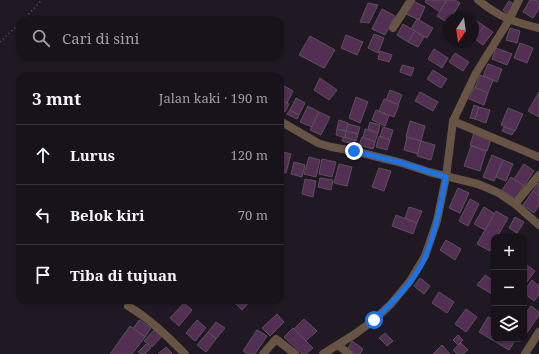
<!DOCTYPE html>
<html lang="id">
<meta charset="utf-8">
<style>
:root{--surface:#18131a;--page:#252027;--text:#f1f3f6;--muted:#9f9ea2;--line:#363239}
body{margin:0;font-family:"Noto Serif",serif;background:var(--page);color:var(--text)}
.controls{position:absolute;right:12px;bottom:12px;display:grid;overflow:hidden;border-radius:8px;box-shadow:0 1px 3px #0004}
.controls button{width:36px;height:36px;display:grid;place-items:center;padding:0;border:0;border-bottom:1px solid var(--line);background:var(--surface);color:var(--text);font:20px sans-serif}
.compass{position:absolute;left:443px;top:12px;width:36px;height:36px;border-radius:50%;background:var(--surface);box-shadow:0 1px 3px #0004;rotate:193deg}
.stop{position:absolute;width:12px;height:12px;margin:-9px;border:3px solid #1a73e8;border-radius:50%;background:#fff}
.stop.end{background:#1a73e8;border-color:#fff;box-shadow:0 1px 4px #0008}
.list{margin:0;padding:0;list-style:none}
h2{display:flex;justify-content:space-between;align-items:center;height:52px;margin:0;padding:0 16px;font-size:17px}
h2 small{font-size:13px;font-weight:400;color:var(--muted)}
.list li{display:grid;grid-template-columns:26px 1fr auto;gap:12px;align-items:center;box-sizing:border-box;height:60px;padding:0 16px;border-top:1px solid var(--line)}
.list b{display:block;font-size:15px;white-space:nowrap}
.list em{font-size:13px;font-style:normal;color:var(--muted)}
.icon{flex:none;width:22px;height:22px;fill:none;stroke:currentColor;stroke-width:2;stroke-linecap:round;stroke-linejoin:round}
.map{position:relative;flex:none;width:539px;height:354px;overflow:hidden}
.search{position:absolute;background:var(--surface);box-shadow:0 1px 3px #0004;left:16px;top:16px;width:268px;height:44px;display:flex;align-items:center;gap:10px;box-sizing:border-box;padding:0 14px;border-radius:12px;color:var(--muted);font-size:15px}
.panel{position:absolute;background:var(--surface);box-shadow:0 1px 3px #0004;left:16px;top:72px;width:268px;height:232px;border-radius:12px}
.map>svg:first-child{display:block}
.building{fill:#542f54;stroke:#5c515c}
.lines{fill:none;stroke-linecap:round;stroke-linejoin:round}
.path{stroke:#5f5962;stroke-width:1.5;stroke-dasharray:1 3;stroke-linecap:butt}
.minor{stroke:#675444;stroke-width:8}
.route{stroke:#1a73e8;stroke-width:5}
</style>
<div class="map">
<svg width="539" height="354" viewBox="0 0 539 354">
<rect width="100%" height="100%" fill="#201923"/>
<g class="building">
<path d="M426,0H447L440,12L425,2Z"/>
<path d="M447,0H455L460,3L451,18H449L448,23L437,16Z"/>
<path d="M530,0H536L539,2V9L533,18L523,12Z"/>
<path d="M413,1L425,7L419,20L406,14Z"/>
<path d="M509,1L514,4L508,14L503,10Z"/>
<path d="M368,3L378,5L369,23L360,22Z"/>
<path d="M382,9L395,16L385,35L372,29Z"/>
<path d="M417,19L433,28L427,38L411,29Z"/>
<path d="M474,19L484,26L474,41L473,40Z"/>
<path d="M403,24L415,31L408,42L397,35Z"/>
<path d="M484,26L493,32L483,45L475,39Z"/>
<path d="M510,28L520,31L517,43L506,40Z"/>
<path d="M415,31L424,37L418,47L408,42Z"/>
<path d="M374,34L384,38L378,53L368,48Z"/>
<path d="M346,35L363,42L357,55L341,48Z"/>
<path d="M310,36L335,50L324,68L299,55Z"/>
<path d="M520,43L533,48L527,63L514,58Z"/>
<path d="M496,48L512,54L507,65L492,59Z"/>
<path d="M434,49L448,58L442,68L428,59Z"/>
<path d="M380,51L392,55L389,62L378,59Z"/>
<path d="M455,53L469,62L463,71L449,62Z"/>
<path d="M488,64L502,69L497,82L483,76Z"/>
<path d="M402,65L414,68L411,76L400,72Z"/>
<path d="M433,70L447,79L441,88L427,79Z"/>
<path d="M480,75L493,80L488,93L475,88Z"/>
<path d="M320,78L337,90L329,100L314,90Z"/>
<path d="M284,86L293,91L287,103L280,100V93Z"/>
<path d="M474,87L488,93L484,105L469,99Z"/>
<path d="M390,90L402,95L398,105L386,100Z"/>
<path d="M420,92L438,102L433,111L415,101Z"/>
<path d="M539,92V117L528,111Z"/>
<path d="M356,97L368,102L360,123L349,118Z"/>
<path d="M296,98L305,103L299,115L290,110Z"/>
<path d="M384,99L399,105L394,117L379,111Z"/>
<path d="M280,100L289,104L285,112L280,109Z"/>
<path d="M474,105L479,107L475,119L470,118Z"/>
<path d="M308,106L319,112L312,127L300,122Z"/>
<path d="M479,107L490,110L486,123L475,119Z"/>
<path d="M508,108L523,114L515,131L501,125Z"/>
<path d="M290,110L299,115L297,119L287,114Z"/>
<path d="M376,110L389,116L385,126L372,120Z"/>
<path d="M319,112L330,117L321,135L310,130Z"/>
<path d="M339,120L348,123L346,131L337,129Z"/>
<path d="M410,121L425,126L421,141L406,137Z"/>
<path d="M370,122L380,125L378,133L368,129Z"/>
<path d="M348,124L360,127L358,134L346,131Z"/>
<path d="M383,127L393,130L390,140L380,137Z"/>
<path d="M504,127L514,131L512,135L502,131Z"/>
<path d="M337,129L346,131L345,138L336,135Z"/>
<path d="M365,129L378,133L375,142L363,138Z"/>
<path d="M346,131L358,134L356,141L345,138Z"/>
<path d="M474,133L491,139L487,151L470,145Z"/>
<path d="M379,136L390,140L387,150L376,147Z"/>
<path d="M344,137L355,140L354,144L342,141Z"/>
<path d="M362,137L375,142L373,149L359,145Z"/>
<path d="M407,137L421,141L418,154L404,150Z"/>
<path d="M421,141L435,145L431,160L417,156Z"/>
<path d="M471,146L486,151L480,171L464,166Z"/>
<path d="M280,151L291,154L286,173L280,171Z"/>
<path d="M492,155L503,160L494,181L483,177Z"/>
<path d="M309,157L320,160L316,177L304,174Z"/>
<path d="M322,159L336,162L332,177L319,174Z"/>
<path d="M503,160L513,164L506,181L496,177Z"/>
<path d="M294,162L305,165L302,177L291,174Z"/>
<path d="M339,164L352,167L347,186L334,183Z"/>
<path d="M524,164L534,171L524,186L514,179Z"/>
<path d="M379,168L391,171L384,191L372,187Z"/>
<path d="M511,177L524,186L515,199L502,190Z"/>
<path d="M320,178L333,180L331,190L318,187Z"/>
<path d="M305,179L316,181L313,197L302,194Z"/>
<path d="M538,183L539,184V196L533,191Z"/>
<path d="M458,188L469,193L460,213L449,208Z"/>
<path d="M533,191L539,196V205L534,213L523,205Z"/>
<path d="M470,199L479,204L468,226L459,221Z"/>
<path d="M409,207L422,211L417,223L405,218Z"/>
<path d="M484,207L495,214L485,230L474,224Z"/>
<path d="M496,211L508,218L497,237H494V243L490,251L477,244Z"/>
<path d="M396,215L417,223L413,234L392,226Z"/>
<path d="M515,217L524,222L517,233L509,228Z"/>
<path d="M446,240L461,249L455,260L440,250Z"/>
<path d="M524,263L535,271L524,286Z"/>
<path d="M485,275L494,281V291L492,294L477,285Z"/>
<path d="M420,278L430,286L424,294L414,286Z"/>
<path d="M532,280L539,286V295L534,301L524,293V291Z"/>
<path d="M439,292L454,302L447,313L432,303Z"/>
<path d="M238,300H251L242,310L235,303Z"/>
<path d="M184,303L192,310L179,326L170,318Z"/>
<path d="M531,306L539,312V315L526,334L524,333V315Z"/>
<path d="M466,309L477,317L466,332L455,324Z"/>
<path d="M277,314L284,322L270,336L262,328Z"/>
<path d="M488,317L494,320V339H516L509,350L479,332Z"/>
<path d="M304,319L317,331L306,341L294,329Z"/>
<path d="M139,320L151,328L145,337L133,329Z"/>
<path d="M197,320L206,328L195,341L186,333Z"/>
<path d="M216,322L225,328L216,339L208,332Z"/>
<path d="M130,326L145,337L132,354H110Z"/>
<path d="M293,328L313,348L306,354H302L284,337Z"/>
<path d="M154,330L162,336L152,347L144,341Z"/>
<path d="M257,330L267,336L255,354H248L243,351Z"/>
<path d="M208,332L216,339L206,352L197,345Z"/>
<path d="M385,333L393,341L387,346L379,338Z"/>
<path d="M458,335L463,340L458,345L453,340Z"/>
<path d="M352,341L363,349L360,354H353L347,350Z"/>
<path d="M461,343L468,350L463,354H457L453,350Z"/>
<path d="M146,344L151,348L145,354H141L138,352Z"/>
<path d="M442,345L450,354H433Z"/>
<path d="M166,347L172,353L171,354H158Z"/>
</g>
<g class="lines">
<g class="path">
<path d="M23,20L42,0"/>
<path d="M0,42L20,23"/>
</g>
<g class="minor">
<path d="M478,0C499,17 513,22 539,28"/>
<path d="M393,28L411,0"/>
<path d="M280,121L318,143L331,147L354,151L402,163L429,172L478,184L497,192L515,204L539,225"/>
<path d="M453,121L539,157"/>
<path d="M515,204L539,175"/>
<path d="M128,306C150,319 167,336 185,354"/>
<path d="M338,345L349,354"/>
<path d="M263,354L276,339L295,354"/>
<path d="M323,354L355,334L374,320L391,304L410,281L425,256L437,221L446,177L453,121L476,73L509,20L519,0"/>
<path d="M525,354L539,332"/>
</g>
</g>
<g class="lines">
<path class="route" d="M354,151L402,163L446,177C441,203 436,229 426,255C416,280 394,301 374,320"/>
</g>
</svg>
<div class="controls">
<button>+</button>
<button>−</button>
<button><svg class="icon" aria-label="layers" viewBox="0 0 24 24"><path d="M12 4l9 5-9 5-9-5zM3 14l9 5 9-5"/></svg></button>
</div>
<svg class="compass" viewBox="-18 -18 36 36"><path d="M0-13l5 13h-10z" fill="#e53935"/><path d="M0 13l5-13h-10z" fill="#9f9ea2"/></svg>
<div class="stop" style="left:374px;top:320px"></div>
<div class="stop end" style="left:354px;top:151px"></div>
<div class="search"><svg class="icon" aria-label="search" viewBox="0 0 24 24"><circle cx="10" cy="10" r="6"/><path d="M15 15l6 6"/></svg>Cari di sini</div>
<section class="panel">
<h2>3 mnt<small>Jalan kaki · 190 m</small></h2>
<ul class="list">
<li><svg class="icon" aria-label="ahead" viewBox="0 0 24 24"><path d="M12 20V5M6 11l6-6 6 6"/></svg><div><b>Lurus</b></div><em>120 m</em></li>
<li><svg class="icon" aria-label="left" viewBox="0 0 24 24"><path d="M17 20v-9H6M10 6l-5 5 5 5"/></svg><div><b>Belok kiri</b></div><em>70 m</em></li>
<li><svg class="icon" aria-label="arrive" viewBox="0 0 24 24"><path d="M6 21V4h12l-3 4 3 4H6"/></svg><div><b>Tiba di tujuan</b></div></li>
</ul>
</section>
</div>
